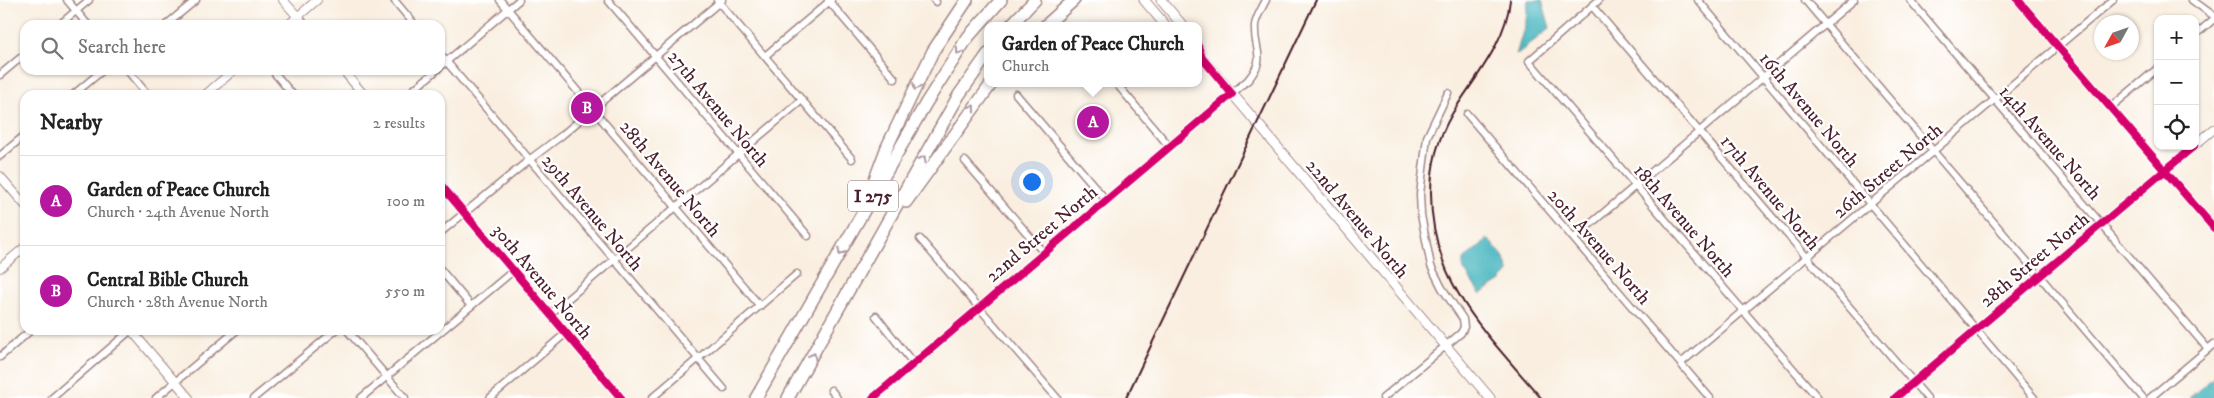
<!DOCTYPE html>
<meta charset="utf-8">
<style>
:root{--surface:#fff;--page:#f2f2f2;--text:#222;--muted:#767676;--line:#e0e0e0;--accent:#b5179e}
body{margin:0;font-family:"IM FELL DW Pica",serif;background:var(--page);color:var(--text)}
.controls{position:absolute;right:15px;top:15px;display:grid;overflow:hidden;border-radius:10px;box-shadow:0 1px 4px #0004}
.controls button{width:45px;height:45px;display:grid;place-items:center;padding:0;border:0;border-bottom:1px solid var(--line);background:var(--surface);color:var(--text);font:25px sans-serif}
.compass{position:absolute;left:2094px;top:15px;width:45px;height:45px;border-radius:50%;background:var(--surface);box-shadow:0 1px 4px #0004;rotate:230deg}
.you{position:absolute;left:1031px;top:181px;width:18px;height:18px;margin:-12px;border:4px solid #fff;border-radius:50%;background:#1a73e8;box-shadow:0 0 0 8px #1a73e833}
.badge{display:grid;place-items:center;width:32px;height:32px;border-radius:50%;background:var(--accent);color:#fff;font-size:16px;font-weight:700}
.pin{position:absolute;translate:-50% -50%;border:2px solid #fff;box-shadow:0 1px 5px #0006}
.popup{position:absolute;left:984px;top:22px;width:218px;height:65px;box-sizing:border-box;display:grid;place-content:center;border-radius:10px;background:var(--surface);filter:drop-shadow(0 1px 4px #0005);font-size:16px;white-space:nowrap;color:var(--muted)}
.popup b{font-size:19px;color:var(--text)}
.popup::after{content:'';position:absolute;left:50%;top:100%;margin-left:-10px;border:10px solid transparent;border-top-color:var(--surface)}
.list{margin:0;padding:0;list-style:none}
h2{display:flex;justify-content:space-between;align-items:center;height:65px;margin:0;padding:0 20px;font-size:21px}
h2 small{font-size:16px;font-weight:400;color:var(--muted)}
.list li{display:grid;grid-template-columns:32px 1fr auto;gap:15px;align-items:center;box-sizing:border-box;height:90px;padding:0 20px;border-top:1px solid var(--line)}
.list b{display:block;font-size:19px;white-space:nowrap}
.list p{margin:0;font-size:16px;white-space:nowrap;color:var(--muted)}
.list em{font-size:16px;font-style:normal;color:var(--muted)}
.icon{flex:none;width:28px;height:28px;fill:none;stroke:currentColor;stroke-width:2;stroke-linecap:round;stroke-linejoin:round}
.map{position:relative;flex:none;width:2214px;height:398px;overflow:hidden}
.search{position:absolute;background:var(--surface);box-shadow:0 1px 4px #0004;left:20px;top:20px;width:425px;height:55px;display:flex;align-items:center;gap:12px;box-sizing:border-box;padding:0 18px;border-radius:15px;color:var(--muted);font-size:19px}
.panel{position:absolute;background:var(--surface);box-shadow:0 1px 4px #0004;left:20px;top:90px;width:425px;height:245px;border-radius:15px}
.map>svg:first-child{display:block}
.water{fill:#47b6bf;stroke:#486a75}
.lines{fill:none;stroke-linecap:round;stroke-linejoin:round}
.minor-casing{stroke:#a28685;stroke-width:9}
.tertiary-casing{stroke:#a28685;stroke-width:10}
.secondary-casing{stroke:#a28685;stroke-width:11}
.motorway-casing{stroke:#a28685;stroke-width:14}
.minor{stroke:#fff;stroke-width:6}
.tertiary{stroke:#fff;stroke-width:8}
.secondary{stroke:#fff;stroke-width:9}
.motorway{stroke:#fff;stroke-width:11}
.rail{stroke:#4a1f2b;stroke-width:2}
.cycleway-casing{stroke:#fff;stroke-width:11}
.cycleway{stroke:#d6006c;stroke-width:8}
.oneway{stroke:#ae9aa0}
.labels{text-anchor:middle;stroke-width:4.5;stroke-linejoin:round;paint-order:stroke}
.shield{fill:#fff;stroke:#80626b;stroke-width:1}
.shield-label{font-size:18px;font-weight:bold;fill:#4a1f2b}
.street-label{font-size:19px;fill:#4a1f2b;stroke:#fff}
</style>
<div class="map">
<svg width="2214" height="398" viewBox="0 0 2214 398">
<rect width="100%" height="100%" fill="#fff"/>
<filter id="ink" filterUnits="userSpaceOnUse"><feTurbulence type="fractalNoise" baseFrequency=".02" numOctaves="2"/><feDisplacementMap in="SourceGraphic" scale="10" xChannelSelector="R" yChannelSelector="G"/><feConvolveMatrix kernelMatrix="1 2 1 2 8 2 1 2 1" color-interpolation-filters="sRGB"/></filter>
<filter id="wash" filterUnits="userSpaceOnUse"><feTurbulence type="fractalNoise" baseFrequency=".0096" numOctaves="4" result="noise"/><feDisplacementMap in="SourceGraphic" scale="20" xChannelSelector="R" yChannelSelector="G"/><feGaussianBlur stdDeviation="1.12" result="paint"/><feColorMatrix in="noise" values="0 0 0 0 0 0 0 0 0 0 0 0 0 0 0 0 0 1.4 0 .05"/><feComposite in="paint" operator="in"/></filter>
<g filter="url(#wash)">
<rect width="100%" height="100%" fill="#f9eedf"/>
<g class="water">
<path d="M1528,0H1542L1550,28L1516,55L1526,21Z"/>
<path d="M1488,239L1503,256L1509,272L1501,281L1480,294L1463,268V260Z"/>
<path d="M2214,377V398H2189Z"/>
</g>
</g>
<g filter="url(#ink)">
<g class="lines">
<defs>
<g id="minor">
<path d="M67,0L88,25"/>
<path d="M394,0L415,25"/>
<path d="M500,0L760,306"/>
<path d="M608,0L808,236"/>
<path d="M717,0L852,159"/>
<path d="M828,0L895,79"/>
<path d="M934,0L936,2"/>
<path d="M1599,0L1529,61L1818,398"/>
<path d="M1698,0L2034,398"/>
<path d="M1805,0L2143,398"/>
<path d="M1910,0L2208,349"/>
<path d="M2192,0L2214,16"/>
<path d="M1592,6L1927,398"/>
<path d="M59,25L89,0"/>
<path d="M166,25L196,0"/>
<path d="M2195,35L2214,19"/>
<path d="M440,54L724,389"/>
<path d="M765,56L831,0"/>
<path d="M440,67L519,0"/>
<path d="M127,70L148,95"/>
<path d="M272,70L293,95"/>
<path d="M0,75L25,54"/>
<path d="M1116,83L1169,146"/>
<path d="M1016,94L1106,200"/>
<path d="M73,95L103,70"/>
<path d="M407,95L437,70"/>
<path d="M2110,108L2158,68"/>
<path d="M1467,114L1710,398"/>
<path d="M0,156L25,135"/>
<path d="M965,161L1044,253"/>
<path d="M440,233L529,160L561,136L722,0"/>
<path d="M1574,238L1854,0"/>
<path d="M920,239L1057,398"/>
<path d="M440,269L471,306"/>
<path d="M550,314L802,100"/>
<path d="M876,316L913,363"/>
<path d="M347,330L405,398"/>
<path d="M0,357L31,330"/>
<path d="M1681,363L2113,0"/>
<path d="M831,390L837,398"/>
<path d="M52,398L131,330"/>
<path d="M156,398L237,330"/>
<path d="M254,398L336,330"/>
<path d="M361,398L513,271"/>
<path d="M490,398L566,333"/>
<path d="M652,398L797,274"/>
<path d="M873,398L1248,80C1268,56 1253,51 1255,25C1256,17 1262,8 1266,0"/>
<path d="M1383,398L1461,333L1464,327L1463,319L1442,288L1431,266L1421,215L1420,194L1427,137L1448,93"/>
<path d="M2150,398L2214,344"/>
</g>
<g id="tertiary">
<path d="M283,0L305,25"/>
<path d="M2018,0L2214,228"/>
<path d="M288,25L317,0"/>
<path d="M343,70L364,95"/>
<path d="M205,95L234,70"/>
<path d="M2195,145L2214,129"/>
<path d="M0,176L25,205"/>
<path d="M440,184L621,398"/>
<path d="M0,268L25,247"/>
<path d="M131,330L189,398"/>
<path d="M1895,398L2194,146"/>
</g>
<g id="secondary">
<path d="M1144,0L1166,26"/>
<path d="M1161,0L1183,26"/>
<path d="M1198,46L1202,58L1490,398"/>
</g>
<g id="motorway">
<path d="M1010,26L1035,0"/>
<path d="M1045,26L1074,0"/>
<path d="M872,187L887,147L933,51L967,0"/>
<path d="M906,202L992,83"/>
<path d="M756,398L926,103L968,37L1001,0"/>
<path d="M788,398L938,132L959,95L988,54"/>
</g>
</defs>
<use href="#minor" class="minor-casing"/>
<use href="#tertiary" class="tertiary-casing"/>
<use href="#secondary" class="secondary-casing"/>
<use href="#motorway" class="motorway-casing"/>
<use href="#minor" class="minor"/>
<use href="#tertiary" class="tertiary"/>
<use href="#secondary" class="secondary"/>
<use href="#motorway" class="motorway"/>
<g class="rail">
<path d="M1510,0C1506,43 1474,78 1452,114C1438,138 1431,166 1431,193C1431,284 1487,334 1541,398"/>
<path d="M1126,398L1316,0"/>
</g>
<defs>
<g id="cycleway">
<path d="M2018,0L2214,228"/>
<path d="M440,184L621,398"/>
<path d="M873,398L1232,94L1202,58L1198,46"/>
<path d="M1895,398L2194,146"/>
</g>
</defs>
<use href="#cycleway" class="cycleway-casing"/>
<use href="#cycleway" class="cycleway"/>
</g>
<defs><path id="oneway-chevron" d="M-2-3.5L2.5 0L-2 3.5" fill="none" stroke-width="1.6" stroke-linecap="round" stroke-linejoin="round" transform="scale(1.25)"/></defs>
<g class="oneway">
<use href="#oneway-chevron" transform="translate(959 51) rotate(124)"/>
<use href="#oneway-chevron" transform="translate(916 87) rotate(116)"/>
<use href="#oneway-chevron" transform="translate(972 108) rotate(-54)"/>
<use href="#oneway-chevron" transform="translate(923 159) rotate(-61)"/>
<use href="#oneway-chevron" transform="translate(841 252) rotate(120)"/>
<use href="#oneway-chevron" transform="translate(813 356) rotate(-61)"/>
</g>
</g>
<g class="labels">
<rect class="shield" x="848" y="180.5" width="50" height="31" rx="4"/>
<g class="shield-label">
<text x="873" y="202">I 275</text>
</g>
<g class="street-label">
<text transform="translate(719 108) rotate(50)" y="7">27th Avenue North</text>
<text transform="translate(1810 109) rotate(50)" y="7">16th Avenue North</text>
<text transform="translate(2051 142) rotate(49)" y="7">14th Avenue North</text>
<text transform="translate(1887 170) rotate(-40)" y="7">26th Street North</text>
<text transform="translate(671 178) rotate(50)" y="7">28th Avenue North</text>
<text transform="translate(1771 192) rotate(50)" y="7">17th Avenue North</text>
<text transform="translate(593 212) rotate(50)" y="7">29th Avenue North</text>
<text transform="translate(1358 218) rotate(50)" y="7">22nd Avenue North</text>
<text transform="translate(1685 220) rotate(49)" y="7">18th Avenue North</text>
<text transform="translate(1041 233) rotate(-40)" y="7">22nd Street North</text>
<text transform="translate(1600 246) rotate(49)" y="7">20th Avenue North</text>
<text transform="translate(2034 259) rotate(-40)" y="7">28th Street North</text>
<text transform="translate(543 281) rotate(50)" y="7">30th Avenue North</text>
</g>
</g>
</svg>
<div class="controls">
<button>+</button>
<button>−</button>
<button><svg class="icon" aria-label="locate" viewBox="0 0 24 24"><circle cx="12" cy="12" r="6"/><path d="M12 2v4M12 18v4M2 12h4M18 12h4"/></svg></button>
</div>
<svg class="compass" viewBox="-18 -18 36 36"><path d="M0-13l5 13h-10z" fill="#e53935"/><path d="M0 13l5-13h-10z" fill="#767676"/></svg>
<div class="you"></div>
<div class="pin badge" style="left:1093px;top:122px">A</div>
<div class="popup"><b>Garden of Peace Church</b>Church</div>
<div class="pin badge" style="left:587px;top:108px">B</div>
<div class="search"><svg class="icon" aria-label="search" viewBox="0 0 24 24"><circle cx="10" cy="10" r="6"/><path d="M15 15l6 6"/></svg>Search here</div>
<section class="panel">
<h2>Nearby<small>2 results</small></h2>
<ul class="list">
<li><span class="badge">A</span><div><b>Garden of Peace Church</b><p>Church · 24th Avenue North</p></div><em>100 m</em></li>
<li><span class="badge">B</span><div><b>Central Bible Church</b><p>Church · 28th Avenue North</p></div><em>550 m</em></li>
</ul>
</section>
</div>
